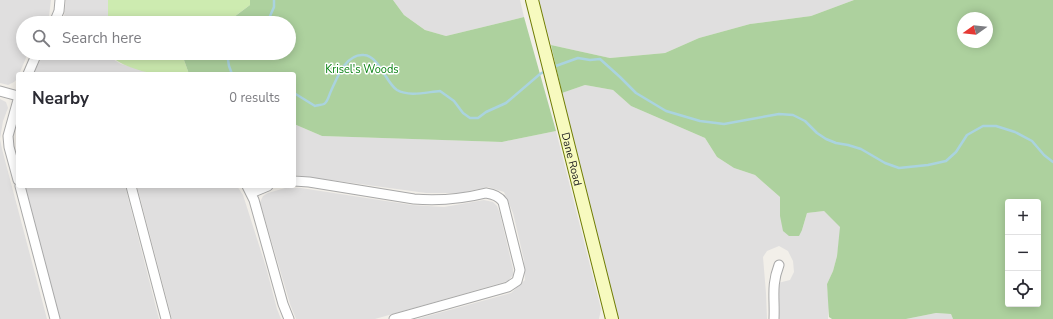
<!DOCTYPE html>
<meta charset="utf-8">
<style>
:root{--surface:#fff;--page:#f7f7f7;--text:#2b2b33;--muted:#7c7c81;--line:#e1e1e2}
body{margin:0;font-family:"Nunito Sans",sans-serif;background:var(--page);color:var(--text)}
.controls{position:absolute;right:12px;bottom:12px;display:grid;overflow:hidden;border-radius:4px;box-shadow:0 2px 10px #0003}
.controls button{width:36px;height:36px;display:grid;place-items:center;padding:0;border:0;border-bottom:1px solid var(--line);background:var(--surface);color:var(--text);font:20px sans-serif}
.compass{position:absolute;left:957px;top:12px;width:36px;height:36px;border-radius:50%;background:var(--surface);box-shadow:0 2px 10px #0003;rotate:255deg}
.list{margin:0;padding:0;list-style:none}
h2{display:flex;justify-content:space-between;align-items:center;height:52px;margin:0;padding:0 16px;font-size:17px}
h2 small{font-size:13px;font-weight:400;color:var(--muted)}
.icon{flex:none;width:22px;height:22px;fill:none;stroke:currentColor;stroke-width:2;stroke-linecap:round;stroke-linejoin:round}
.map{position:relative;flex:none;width:1053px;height:319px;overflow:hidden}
.search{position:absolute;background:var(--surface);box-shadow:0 2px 10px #0003;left:16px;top:16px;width:280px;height:44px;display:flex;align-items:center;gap:10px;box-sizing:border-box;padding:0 14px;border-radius:22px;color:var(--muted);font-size:15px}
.panel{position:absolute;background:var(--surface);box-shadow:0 2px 10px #0003;left:16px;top:72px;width:280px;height:116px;border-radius:4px}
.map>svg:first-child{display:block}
.residential{fill:#e0dfdf}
.grass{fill:#cdebb0}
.forest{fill:#add19e;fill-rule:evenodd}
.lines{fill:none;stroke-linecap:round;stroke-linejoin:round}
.stream{stroke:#aad3df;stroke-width:2.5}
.street-casing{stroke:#a9a9a9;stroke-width:11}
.secondary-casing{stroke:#707d05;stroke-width:14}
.street{stroke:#fff;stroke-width:9}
.secondary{stroke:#f7fabf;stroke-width:12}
.labels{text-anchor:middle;stroke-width:3;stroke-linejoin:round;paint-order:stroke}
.park-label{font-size:11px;fill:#0c8416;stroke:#fff}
.street-label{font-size:11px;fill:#222;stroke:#fff}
</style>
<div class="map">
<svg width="1053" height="319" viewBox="0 0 1053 319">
<rect width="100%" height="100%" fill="#f2efe9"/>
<g class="residential">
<path d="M0,0H51L49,16L46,23H23V53H28L17,79L14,82L8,85L0,83Z"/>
<path d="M66,0H108V23H62L64,17Z"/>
<path d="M393,0H520L524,17L446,36L425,30L404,15Z"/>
<path d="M539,0H854L811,16L750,24L699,38L665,53L610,58L551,45Z"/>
<path d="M44,53H110L111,58L121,64L157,74H33Z"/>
<path d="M585,85L613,90L631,106L705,138L717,157L734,168L755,175L780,197V216L802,230L807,213L824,211L841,227L837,256L833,271L827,284L829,306L828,319H779L778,283L790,280L794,272L793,261L788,251L779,246L767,251L763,257L766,293L767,319H619L617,314L562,93Z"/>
<path d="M0,99L6,102L8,108L3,121L0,139L2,149L47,319H0Z"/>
<path d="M294,124L322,136L502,142L556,131L601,309L599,319H417L511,293L525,280L524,260L513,213L504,192L488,187L460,193H426L294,175Z"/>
<path d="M24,186H125L159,319H60Z"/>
<path d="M137,186H237L243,195L266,267L277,309L281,319H172Z"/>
<path d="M285,188H301L412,205L444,207L484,200L493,202L497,206L500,214L513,269V275L508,281L375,319H296L290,304L260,202L263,196L268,193Z"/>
<path d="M936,313L951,314L953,319H906Z"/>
</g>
<g class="grass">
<path d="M108,0H250V5L226,23H108Z"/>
<path d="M110,53H184V60L189,74C179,74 168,75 157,74C146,73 113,64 110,53Z"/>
</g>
<g class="forest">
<path d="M250,0H393L404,15L425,30L446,36L524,17L556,131L502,142L322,136L294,124V74H189L184,60V53H289V23H226L250,5Z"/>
<path d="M854,0H1053V319H953L951,314L936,313L906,319H832L829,317L827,284L833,271L837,256L840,227L824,211L807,213L802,230L799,236H789L783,231L780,216V197L755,175L734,168L717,157L705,138L631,106L613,90L585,85L562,93L551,45L610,58L665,53L699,38L750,24L811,16ZM963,18H987V42H963ZM1008,202H1038V304H1008Z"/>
</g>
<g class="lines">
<g class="stream">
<path d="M267,23L274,7V0"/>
<path d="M227,53L229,66L232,74"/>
<path d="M553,67L578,58L590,60L600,59L620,77L636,93L666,111L700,121L724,124L779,114L793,115L805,121L817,133L826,139L836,143L848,145L861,149L885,163L899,168L928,165L946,161L956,152L967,135L983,126H996L1015,132L1032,141L1044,155L1053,162"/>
<path d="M294,93L315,106C317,105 322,105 324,104C328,102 329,95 331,91C337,78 346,53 364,55C379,56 386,83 397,90C409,97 427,92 440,91L454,101L463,113L470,118H478L486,112L506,103L540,74L547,70"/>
</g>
<defs>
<g id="street">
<path d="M54,23L59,11L60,0"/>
<path d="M28,74L37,53"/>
<path d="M0,91L18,96"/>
<path d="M18,100L8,136L9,147L18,180"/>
<path d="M294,181L309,182L414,199C439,201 462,199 486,193C493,194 499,196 503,202L520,270L517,281L508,287L394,319"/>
<path d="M20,186L55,319"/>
<path d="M131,186L166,319"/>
<path d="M247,186L254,200L283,304L289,319"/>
<path d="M251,193L268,186"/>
<path d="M774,319C775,297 771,286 779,265"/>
</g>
<g id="secondary">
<path id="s1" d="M532,0L612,319"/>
</g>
</defs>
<use href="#street" class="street-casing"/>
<use href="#secondary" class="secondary-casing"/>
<use href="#street" class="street"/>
<use href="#secondary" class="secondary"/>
</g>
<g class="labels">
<g class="park-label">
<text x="362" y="73">Krisel's Woods</text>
</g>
<g class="street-label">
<text dy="4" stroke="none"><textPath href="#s1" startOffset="164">Dane Road</textPath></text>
</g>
</g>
</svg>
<div class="controls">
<button>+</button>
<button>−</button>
<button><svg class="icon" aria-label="locate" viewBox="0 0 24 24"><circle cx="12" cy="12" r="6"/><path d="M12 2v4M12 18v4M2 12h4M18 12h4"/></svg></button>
</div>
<svg class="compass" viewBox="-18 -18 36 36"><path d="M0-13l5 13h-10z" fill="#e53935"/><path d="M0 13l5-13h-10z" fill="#7c7c81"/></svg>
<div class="search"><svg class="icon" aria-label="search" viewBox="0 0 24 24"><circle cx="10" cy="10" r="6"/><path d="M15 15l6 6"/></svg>Search here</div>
<section class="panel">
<h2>Nearby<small>0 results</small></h2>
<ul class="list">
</ul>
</section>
</div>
